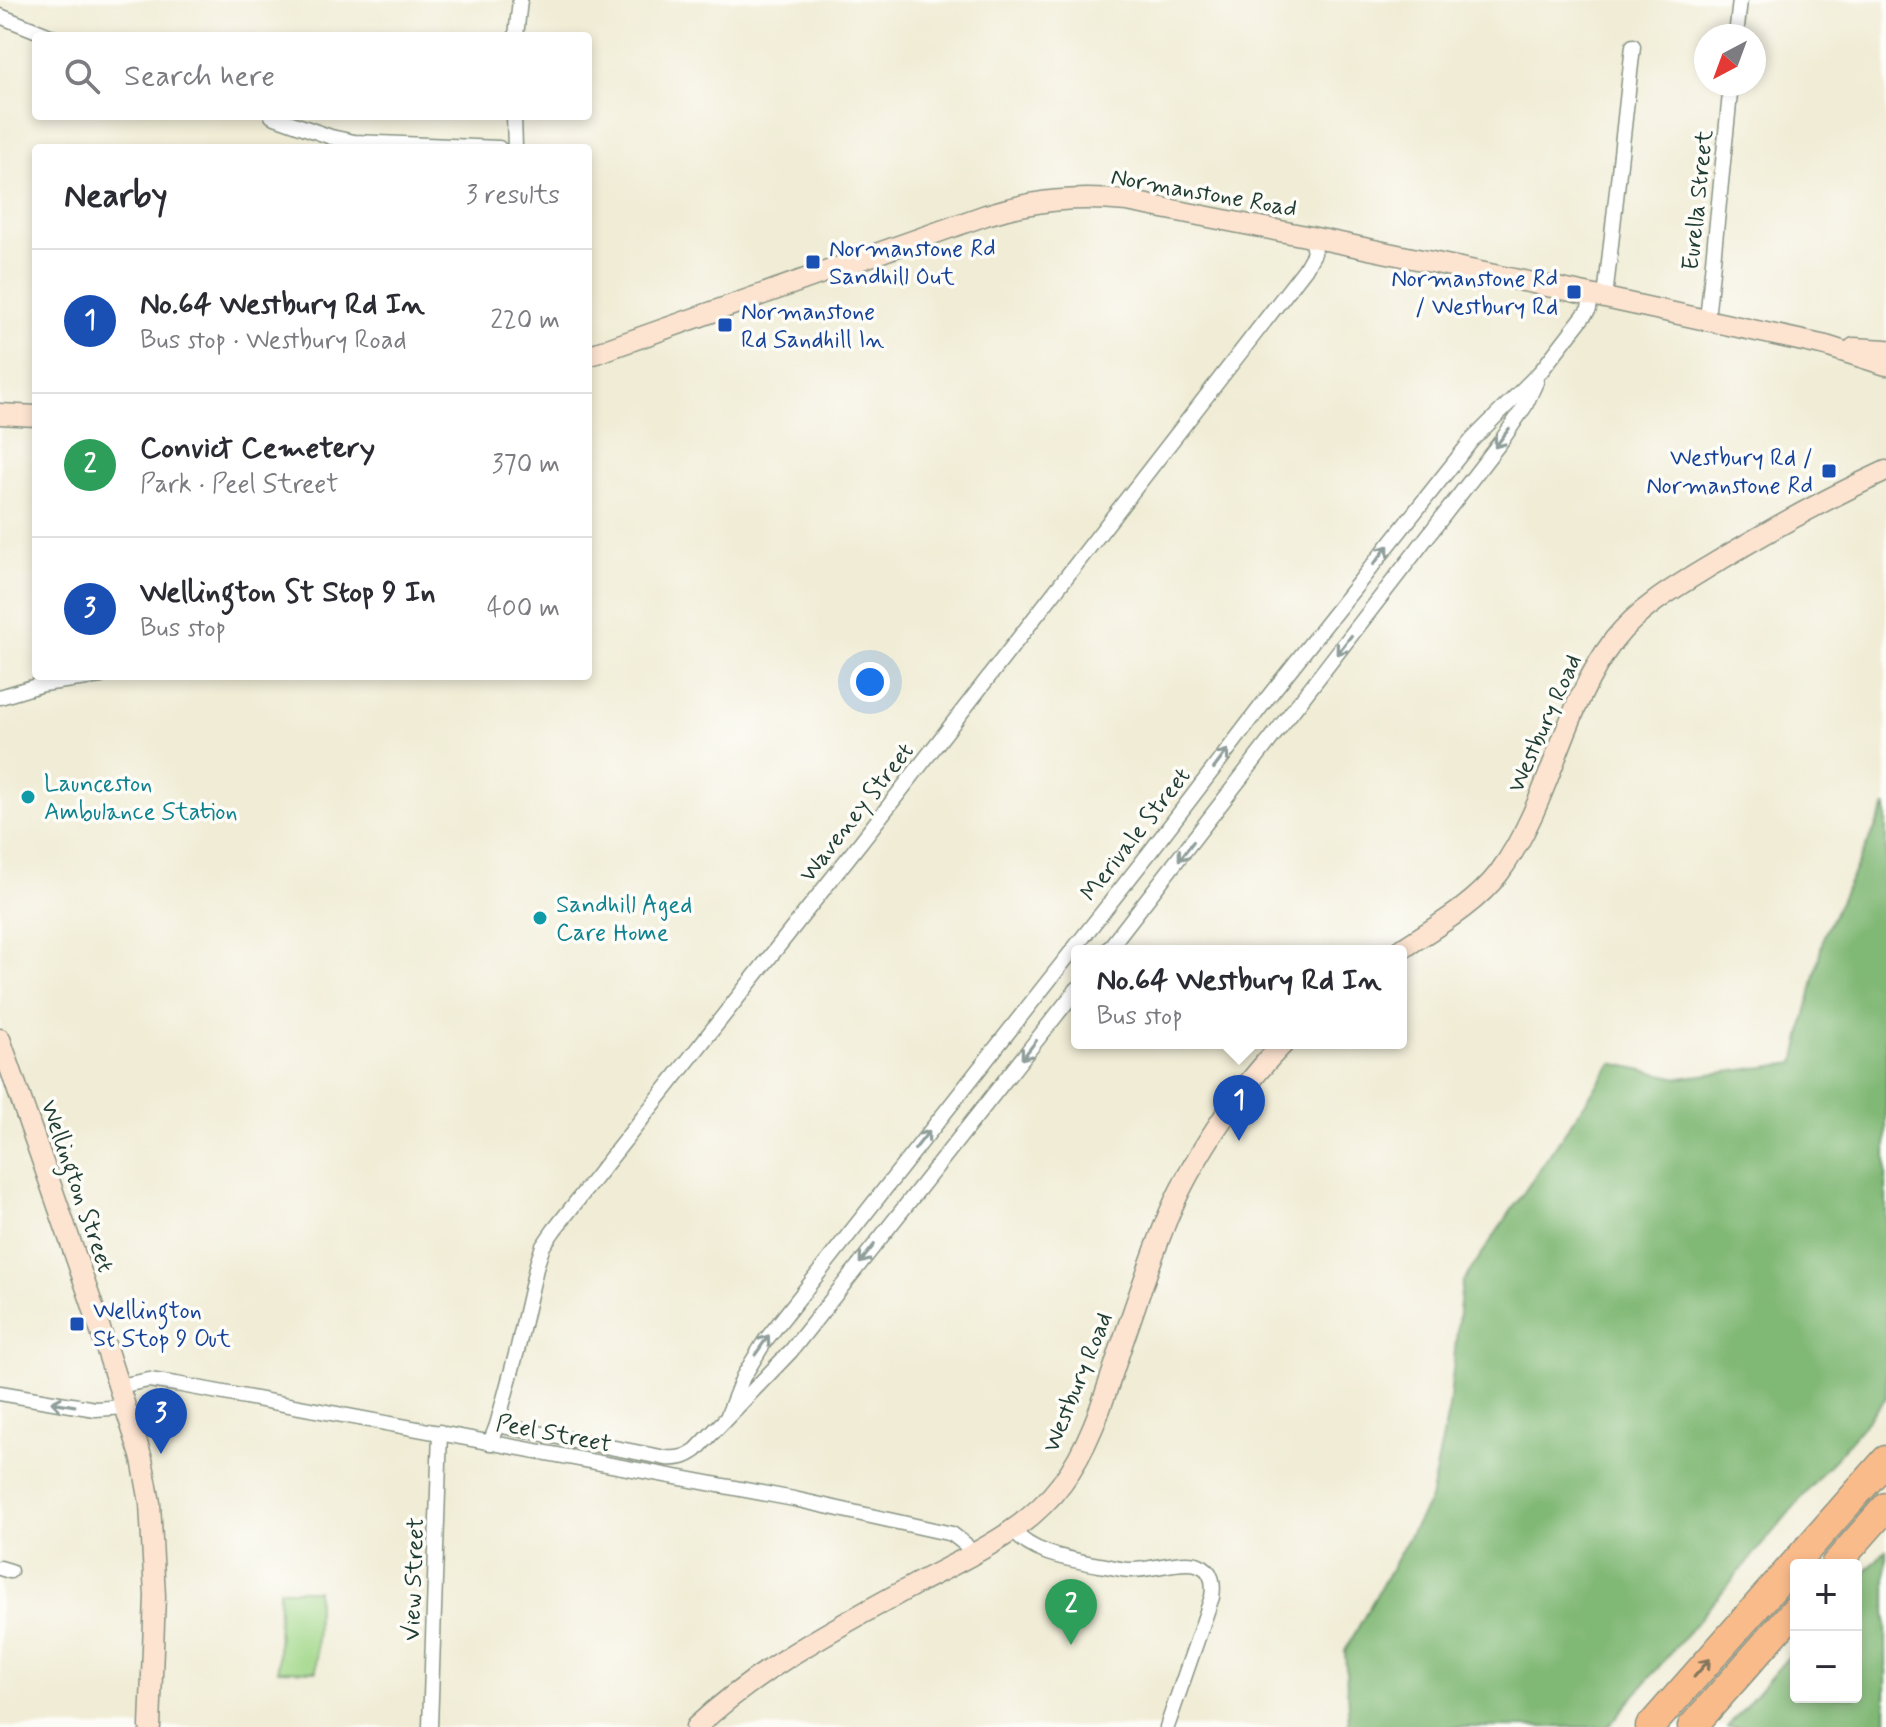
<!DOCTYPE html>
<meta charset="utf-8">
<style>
:root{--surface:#fff;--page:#f7f7f7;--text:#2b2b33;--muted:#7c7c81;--line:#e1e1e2;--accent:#1f6fb2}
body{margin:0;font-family:Mynerve,sans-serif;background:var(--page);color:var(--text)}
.controls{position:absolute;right:24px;bottom:24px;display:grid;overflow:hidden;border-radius:8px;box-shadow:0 4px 12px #0003}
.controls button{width:72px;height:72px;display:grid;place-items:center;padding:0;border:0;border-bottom:2px solid var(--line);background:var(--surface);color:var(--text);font:40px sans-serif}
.compass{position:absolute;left:1694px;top:24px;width:72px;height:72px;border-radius:50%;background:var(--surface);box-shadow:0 4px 12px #0003;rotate:221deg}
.you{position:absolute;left:870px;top:682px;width:28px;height:28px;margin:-20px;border:6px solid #fff;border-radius:50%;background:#1a73e8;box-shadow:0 0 0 12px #1a73e833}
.badge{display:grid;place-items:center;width:52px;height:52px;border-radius:50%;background:var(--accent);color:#fff;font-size:26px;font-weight:700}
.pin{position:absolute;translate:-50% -66px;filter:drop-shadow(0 2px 4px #0008)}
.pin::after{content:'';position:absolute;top:42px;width:28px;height:24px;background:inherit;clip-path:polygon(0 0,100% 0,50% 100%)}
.popup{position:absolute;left:1071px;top:945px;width:336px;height:104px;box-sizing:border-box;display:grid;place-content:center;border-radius:8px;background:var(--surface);filter:drop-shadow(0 2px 6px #0005);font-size:26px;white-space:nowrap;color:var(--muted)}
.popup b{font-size:30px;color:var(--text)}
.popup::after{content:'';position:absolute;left:50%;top:100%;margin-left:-16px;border:16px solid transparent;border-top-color:var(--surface)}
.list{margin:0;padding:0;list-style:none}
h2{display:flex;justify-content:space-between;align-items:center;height:104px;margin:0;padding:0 32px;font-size:34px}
h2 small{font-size:26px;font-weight:400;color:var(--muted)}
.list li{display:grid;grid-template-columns:52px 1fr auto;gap:24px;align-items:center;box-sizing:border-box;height:144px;padding:0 32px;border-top:2px solid var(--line)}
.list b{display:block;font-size:30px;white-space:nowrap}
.list p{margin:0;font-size:26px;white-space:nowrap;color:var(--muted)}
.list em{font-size:26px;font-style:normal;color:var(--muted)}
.icon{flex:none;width:44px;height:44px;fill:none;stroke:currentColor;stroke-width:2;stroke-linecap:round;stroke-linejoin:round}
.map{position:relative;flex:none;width:1886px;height:1727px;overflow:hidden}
.search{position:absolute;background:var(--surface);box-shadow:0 4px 12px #0003;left:32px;top:32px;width:560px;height:88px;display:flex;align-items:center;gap:20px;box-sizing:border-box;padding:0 28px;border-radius:8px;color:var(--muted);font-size:30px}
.panel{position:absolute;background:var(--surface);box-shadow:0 4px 12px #0003;left:32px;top:144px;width:560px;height:536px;border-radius:8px}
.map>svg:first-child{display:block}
.green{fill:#a0d788;stroke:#608a5e;stroke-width:2}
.forest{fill:#80b874;stroke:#507a54;stroke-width:2}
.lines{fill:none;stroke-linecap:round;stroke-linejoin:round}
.street-casing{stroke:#889484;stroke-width:17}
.secondary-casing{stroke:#889484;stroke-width:23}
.highway-casing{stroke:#889484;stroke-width:31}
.street{stroke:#fff;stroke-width:14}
.secondary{stroke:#fde4d1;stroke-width:20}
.highway{stroke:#fabb8b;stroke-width:28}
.oneway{stroke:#8f9e9a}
.oneway2{stroke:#82765b}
.transit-dot{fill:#1a4fb4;stroke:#fdfcf7;stroke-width:3}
.culture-dot{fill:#0f9aa8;stroke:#fdfcf7;stroke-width:3}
.labels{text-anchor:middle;stroke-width:7;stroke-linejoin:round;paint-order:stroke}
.street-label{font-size:24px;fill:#1f3d34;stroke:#fdfcf7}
.transit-label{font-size:24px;fill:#164399;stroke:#fdfcf7;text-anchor:start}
.culture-label{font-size:24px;fill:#0d838f;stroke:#fdfcf7;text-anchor:start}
</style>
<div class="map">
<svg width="1886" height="1727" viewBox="0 0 1886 1727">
<rect width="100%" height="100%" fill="#fdfcf7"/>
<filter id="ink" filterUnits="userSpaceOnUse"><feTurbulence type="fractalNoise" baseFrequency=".0125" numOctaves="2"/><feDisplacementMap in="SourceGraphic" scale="16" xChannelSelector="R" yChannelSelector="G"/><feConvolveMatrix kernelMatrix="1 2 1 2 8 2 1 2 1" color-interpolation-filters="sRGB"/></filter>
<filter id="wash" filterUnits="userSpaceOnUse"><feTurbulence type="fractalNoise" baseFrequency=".006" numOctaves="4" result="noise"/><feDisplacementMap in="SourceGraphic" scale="32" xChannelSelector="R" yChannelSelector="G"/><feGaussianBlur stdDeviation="1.8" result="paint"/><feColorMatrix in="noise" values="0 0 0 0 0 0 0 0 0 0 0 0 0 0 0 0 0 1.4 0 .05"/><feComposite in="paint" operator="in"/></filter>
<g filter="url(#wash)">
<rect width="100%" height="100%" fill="#f0ecd5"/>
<path class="green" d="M279,1590H317L316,1671L278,1670Z"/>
<g class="forest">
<path d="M1886,805V1398L1608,1727H1349L1345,1651L1430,1499L1449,1408L1462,1283L1612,1063L1679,1078L1795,1063L1824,935Z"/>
<path d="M1886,1550V1727H1727L1796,1648V1697H1856V1582Z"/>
</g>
</g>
<g filter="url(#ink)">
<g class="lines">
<defs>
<g id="street">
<path d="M0,16L50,36"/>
<path d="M516,36L520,0"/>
<path d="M1736,36L1740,0"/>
<path d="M272,116L331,137L354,142L499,148"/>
<path d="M514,116L515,148"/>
<path d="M1605,298L1633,46"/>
<path d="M1707,320L1731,84"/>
<path d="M0,697L43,684L101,676"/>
<path d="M1107,951L1502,440L1525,406L1536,382"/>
<path d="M119,1386L149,1380L176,1384L794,1499L952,1534L965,1544L972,1554"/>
<path d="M0,1393L95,1409L126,1407"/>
<path d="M728,1415L743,1377L765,1341L1150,852L1269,696L1472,440L1541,371L1589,309L1591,295"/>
<path d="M497,1425L666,1458C679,1459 686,1457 696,1450L791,1351L1077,989"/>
<path d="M490,1443L497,1425L518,1347L537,1264L543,1246L554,1230L860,843L1305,269L1314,253L1311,237"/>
<path d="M1013,1531C1034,1555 1070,1559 1099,1565C1109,1566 1120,1570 1131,1570C1149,1571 1184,1558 1199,1565C1213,1570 1214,1585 1212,1597L1167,1727"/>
<path d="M0,1568L10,1571"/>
<path d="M430,1727L440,1432"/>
</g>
<g id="secondary">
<path d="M1854,348L1886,350"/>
<path d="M588,356L986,215C1034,200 1076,196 1127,201L1311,237L1605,298L1826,346L1886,365"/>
<path d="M0,414L36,416"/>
<path d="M1399,951C1433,928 1474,906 1499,873C1551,802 1561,710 1614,640C1641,606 1679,585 1715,563C1771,529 1827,498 1886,471"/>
<path d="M0,1039L91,1301L142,1459L150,1503L155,1596L150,1727"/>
<path d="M696,1727C759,1668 839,1626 914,1585C967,1557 1025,1533 1062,1483C1092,1443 1106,1391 1122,1344C1136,1304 1149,1264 1165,1224C1188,1165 1239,1088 1284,1043"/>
</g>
<g id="highway">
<path d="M1835,1565L1886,1507"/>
<path d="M1650,1727L1886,1460"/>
<path d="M1692,1727L1796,1609"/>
</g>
</defs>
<use href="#street" class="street-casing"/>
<use href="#secondary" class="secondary-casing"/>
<use href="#highway" class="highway-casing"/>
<use href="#street" class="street"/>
<use href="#secondary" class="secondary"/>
<use href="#highway" class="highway"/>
</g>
<defs><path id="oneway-shaft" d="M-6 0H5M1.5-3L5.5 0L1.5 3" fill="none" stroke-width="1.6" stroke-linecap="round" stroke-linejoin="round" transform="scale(2)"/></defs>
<g class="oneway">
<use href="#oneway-shaft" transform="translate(1502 438) rotate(127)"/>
<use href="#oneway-shaft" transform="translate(1381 555) rotate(-52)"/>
<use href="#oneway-shaft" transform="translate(1344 645) rotate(128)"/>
<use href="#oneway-shaft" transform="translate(1221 759) rotate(-53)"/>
<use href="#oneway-shaft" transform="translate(1186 851) rotate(128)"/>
<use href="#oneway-shaft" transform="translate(1029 1050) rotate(128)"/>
<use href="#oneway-shaft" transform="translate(922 1140) rotate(-52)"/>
<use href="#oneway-shaft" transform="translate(867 1254) rotate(128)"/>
<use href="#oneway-shaft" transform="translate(762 1345) rotate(-55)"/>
<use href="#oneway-shaft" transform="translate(63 1404) rotate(-171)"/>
</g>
<use class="oneway2" href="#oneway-shaft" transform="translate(1702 1668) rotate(-49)"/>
</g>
<g class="transit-dot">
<rect x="805" y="254" width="16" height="16" rx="4"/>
<rect x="1566" y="284" width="16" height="16" rx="4"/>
<rect x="717" y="317" width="16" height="16" rx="4"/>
<rect x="1821" y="463" width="16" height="16" rx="4"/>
<rect x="69" y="1316" width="16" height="16" rx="4"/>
</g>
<g class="culture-dot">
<circle cx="28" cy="797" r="8"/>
<circle cx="540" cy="918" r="8"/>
</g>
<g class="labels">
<g class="street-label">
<text transform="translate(1204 192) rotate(10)" y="8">Normanstone Road</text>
<text transform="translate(1697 200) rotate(-84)" y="8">Eurella Street</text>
<text transform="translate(1544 723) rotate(-66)" y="8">Westbury Road</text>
<text transform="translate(856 812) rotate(-52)" y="8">Waveney Street</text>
<text transform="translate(1135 834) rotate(-52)" y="8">Merivale Street</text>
<text transform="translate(78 1186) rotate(71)" y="8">Wellington Street</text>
<text transform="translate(1077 1382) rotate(-68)" y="8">Westbury Road</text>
<text transform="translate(554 1433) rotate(11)" y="8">Peel Street</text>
<text transform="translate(413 1579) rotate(-88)" y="8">View Street</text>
</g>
<g class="transit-label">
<text x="829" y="256">Normanstone Rd<tspan x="829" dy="28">Sandhill Out</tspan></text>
<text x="1558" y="286" text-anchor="end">Normanstone Rd<tspan x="1558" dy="28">/ Westbury Rd</tspan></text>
<text x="741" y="319">Normanstone<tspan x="741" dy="28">Rd Sandhill In</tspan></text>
<text x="1813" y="465" text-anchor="end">Westbury Rd /<tspan x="1813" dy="28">Normanstone Rd</tspan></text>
<text x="93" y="1318">Wellington<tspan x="93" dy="28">St Stop 9 Out</tspan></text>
</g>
<g class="culture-label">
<text x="44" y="791">Launceston<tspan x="44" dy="28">Ambulance Station</tspan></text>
<text x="556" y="912">Sandhill Aged<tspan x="556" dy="28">Care Home</tspan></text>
</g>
</g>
</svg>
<div class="controls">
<button>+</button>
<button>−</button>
</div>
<svg class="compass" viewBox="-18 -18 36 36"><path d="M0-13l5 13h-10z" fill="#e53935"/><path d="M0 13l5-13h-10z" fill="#7c7c81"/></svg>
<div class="you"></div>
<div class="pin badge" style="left:1239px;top:1141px;background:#1a4fb4">1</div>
<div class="popup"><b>No.64 Westbury Rd In</b>Bus stop</div>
<div class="pin badge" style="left:1071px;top:1645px;background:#2e9e5b">2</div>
<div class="pin badge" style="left:161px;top:1454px;background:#1a4fb4">3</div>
<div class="search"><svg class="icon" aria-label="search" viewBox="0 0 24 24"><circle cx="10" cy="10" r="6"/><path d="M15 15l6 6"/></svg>Search here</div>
<section class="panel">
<h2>Nearby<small>3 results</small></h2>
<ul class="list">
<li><span class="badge" style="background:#1a4fb4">1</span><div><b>No.64 Westbury Rd In</b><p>Bus stop · Westbury Road</p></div><em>220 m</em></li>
<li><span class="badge" style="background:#2e9e5b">2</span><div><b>Convict Cemetery</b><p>Park · Peel Street</p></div><em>370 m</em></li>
<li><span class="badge" style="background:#1a4fb4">3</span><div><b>Wellington St Stop 9 In</b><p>Bus stop</p></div><em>400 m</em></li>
</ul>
</section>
</div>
